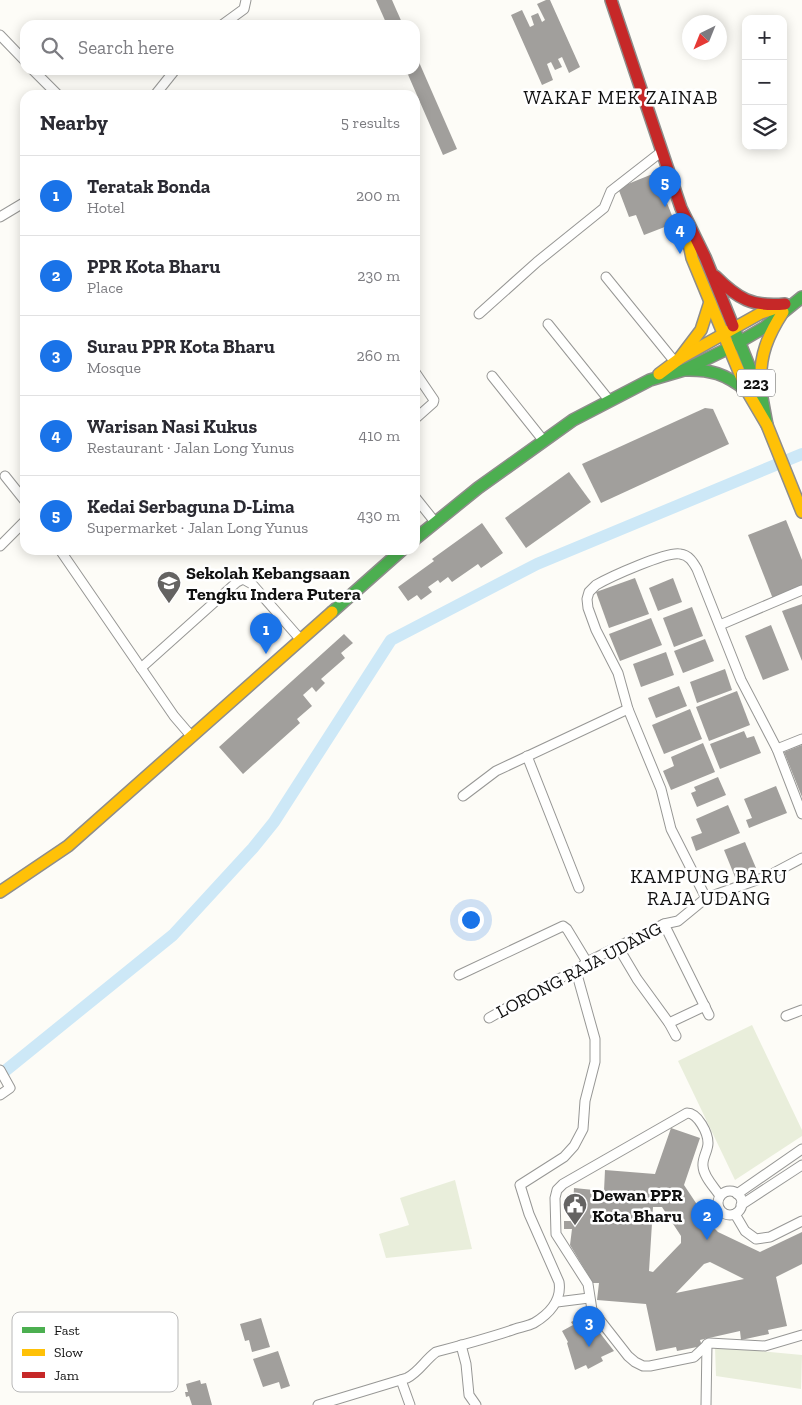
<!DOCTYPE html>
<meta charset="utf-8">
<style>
:root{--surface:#fff;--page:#f2f2f3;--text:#2b2b33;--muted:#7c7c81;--line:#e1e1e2;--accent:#1a73e8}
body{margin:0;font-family:"Zilla Slab",serif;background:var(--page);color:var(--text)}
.controls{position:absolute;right:15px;top:15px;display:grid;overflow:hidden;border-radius:10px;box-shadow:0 2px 12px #0003}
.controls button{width:45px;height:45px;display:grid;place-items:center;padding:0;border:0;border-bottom:1px solid var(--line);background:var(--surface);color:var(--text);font:25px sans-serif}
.compass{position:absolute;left:682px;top:15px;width:45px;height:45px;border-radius:50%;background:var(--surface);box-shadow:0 2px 12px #0003;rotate:223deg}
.you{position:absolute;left:470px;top:919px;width:18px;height:18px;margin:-12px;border:4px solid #fff;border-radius:50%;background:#1a73e8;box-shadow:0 0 0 8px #1a73e833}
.badge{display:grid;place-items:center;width:32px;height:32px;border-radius:50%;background:var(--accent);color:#fff;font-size:16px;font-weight:700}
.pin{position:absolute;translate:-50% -41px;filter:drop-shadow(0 1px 2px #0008)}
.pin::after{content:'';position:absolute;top:26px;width:18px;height:15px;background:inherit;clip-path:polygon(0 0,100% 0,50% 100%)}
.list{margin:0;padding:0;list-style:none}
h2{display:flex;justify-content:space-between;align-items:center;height:65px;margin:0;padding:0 20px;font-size:21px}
h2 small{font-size:16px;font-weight:400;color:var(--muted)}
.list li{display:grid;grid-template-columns:32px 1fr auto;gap:15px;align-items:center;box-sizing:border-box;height:80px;padding:0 20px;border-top:1px solid var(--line)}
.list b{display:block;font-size:19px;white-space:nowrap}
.list p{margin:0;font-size:16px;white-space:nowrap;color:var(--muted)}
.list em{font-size:16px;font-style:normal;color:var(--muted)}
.icon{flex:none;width:28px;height:28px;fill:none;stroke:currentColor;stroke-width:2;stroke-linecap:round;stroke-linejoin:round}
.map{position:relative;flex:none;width:802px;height:1405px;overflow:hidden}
.search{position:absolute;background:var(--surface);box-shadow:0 2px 12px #0003;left:20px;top:20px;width:400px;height:55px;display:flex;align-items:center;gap:12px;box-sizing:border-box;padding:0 18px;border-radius:15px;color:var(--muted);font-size:19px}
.panel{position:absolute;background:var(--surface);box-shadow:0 2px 12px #0003;left:20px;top:90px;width:400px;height:465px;border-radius:15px}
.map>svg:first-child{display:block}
.cemetery{fill:#e9eedb}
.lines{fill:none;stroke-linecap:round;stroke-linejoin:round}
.canal{stroke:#cde8f7;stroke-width:12}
.building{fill:#a19f9c;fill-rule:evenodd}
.street-casing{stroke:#979795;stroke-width:11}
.fast-casing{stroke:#8e8d8b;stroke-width:14}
.slow-casing{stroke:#8e8d8b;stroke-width:14}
.jam-casing{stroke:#8e8d8b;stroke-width:14}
.street{stroke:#fffffe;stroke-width:9}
.fast{stroke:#4caf50;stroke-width:11}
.slow{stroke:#ffc107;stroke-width:11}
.jam{stroke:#c62828;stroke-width:11}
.labels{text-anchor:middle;stroke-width:5;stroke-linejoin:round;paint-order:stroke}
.shield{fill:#fff;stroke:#585858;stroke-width:1}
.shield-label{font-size:16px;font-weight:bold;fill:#111}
.poi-label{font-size:18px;font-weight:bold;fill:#111;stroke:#fff;text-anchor:start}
.street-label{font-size:18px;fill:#111;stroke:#fff}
.neighbourhood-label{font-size:19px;letter-spacing:1px;fill:#111;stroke:#fff}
.key{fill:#fff;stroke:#b8b8b8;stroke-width:1}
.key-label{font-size:14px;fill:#111}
</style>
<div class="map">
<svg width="802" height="1405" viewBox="0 0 802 1405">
<rect width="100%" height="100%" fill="#fdfcf7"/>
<g class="cemetery">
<path d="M752,1025L802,1130V1136L735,1180L678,1061Z"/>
<path d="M455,1180L472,1249L386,1258L379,1234L409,1225L400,1198Z"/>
<path d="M715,1347L802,1355L801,1389L716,1376Z"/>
</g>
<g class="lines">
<path class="canal" d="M0,1075L173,935L253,848L274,822L391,640L537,564L802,454"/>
</g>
<g class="building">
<path d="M376,0H392L403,25H387Z"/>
<path d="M546,0H550L580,67L569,73L562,57L558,59L562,67L555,70L551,62L547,64L553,80L542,85L511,15L522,10L530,27L534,25L531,16L538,13L542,22L545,20L537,4Z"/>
<path d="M415,53L457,149L443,155L406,70H415Z"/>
<path d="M655,173L675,223L644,235L636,215L629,217L618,188Z"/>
<path d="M705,408L713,409L729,444L601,503L582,464Z"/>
<path d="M569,472L591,502L526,548L505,518Z"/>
<path d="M786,520L802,560V587L773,599L748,535Z"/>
<path d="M482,523L503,553L481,568L478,564L452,582L448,577L440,583L438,580L428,587L432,592L421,600L417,595L408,601L398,587L434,561L432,559Z"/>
<path d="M635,578L649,614L609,628L596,592Z"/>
<path d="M673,578L682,602L658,611L649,588Z"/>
<path d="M802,604V661L782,611Z"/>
<path d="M692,607L703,636L674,647L663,618Z"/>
<path d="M651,618L662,645L620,661L609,634Z"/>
<path d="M771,625L789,670L763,680L745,636Z"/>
<path d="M344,634L353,643L341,653L345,658L321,679L325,683L316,692L312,687L303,695L312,706L297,719L300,723L243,774L219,747Z"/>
<path d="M705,639L714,661L683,673L674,651Z"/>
<path d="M666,652L674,675L641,687L633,664Z"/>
<path d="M725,669L732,690L697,703L690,682Z"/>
<path d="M679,686L687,706L656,718L648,698Z"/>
<path d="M737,691L750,725L709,741L696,707Z"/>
<path d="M690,709L702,739L664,754L652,725Z"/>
<path d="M744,731L747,738L754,736L761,753L720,769L710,744Z"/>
<path d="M703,743L715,772L671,790L663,771L674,766L671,757Z"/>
<path d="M802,745V797L784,752Z"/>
<path d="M718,777L726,795L697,807L691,793L696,791L694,787Z"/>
<path d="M776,786L787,813L749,828L746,820L752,818L744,799Z"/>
<path d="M728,805L740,833L696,851L691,837L702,833L696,819Z"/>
<path d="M745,842L756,868L735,877L724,850Z"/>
<path d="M671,1128L700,1138L684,1185L710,1224L718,1232L760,1252L802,1232V1264L776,1277L787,1326L768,1330L769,1334L741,1340L740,1331L700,1340L702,1346L677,1351L676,1347L656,1351L646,1304L597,1300L599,1283H593L570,1245L572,1229H564V1221H572L574,1188L604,1191L605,1170L655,1174ZM653,1207H662L681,1236V1243L653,1272L649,1271ZM710,1262L744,1279L676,1293L704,1264Z"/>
<path d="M261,1318L270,1347L252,1352L249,1340L245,1341L240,1324Z"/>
<path d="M588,1318L593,1329L596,1328L614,1351L601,1357L603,1361L588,1369L586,1365L575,1370L567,1343L568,1342L562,1331L573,1325L571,1322L577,1319L578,1322Z"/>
<path d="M278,1351L290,1386L281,1389L279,1382L263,1387L253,1359Z"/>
<path d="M200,1380L201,1384L206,1383L212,1405H192L189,1396L186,1397L185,1392H188L186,1384Z"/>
</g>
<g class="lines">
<defs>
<g id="street">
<path d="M222,25L244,9L246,0"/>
<path d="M0,35L25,61"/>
<path d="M33,70L58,95"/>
<path d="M155,95L175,70"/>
<path d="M0,217L25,202"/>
<path d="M606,277L675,362"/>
<path d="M479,314L537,262L604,208L611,191L661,152"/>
<path d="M548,324L609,400"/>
<path d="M415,372L434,400L433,403L415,419"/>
<path d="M492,376L543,440"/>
<path d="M5,476L25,501"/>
<path d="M415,497L435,522"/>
<path d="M0,546L25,521"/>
<path d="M60,550L174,716L192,737"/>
<path d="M720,625L802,590"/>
<path d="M141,668L237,582L243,579L252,584L301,640"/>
<path d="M777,749L802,739"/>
<path d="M527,756L579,888"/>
<path d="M463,796L496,771L628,709"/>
<path d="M706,898L671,829L661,789L628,709L618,673L596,630L588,608L587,599L589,592L596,585C610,577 667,551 680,554C689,555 693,562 697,569L741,680L777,749L802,814"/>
<path d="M664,924L709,1015"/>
<path d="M618,947L637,979L669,1023L676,1036"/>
<path d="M459,975L563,926L567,929L587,962"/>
<path d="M786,1016L802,1010"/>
<path d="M489,1018L556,980L576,971L587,962L664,924L678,921L706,898L768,876L802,858"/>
<path d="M669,1023L705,1006"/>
<path d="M0,1070L10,1088L0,1095"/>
<circle cx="730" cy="1203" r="12"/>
<path d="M737,1194L802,1149"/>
<path d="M720,1196C715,1188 703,1176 703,1166C702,1158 708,1151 708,1143C708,1133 698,1113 687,1113L563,1184L557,1190L555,1198L556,1234L588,1284L592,1310L628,1356L635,1362L643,1366H650L694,1357L709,1343L765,1346L802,1335"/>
<path d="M741,1205L802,1165"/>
<path d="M735,1214L745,1231L756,1239L770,1237L802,1221"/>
<path d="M557,1302L589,1298"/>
<path d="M461,1345L466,1364L469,1395L476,1405"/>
<path d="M401,1380L410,1405"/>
<path d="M318,1405L407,1378C419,1372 425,1360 436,1352C462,1345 489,1338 515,1329C521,1327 528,1326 534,1323C549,1314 562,1300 559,1282L529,1214L520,1185L564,1157L574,1146L583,1129L585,1101L595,1062V1039L576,971"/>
<path d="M706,1405L707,1344"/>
</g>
<g id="fast">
<path d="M733,326L762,398L767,425"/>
<path d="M684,370C711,369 725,374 746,390"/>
<path d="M415,539L478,488L573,420L650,380L684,370L729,348L765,327L802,297"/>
<path d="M332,612L402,550"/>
</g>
<g id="slow">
<path d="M687,234L692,258L747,391L767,425L802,512"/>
<path d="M679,359L701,330L710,302"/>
<path d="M659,374L679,359L761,313L779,307"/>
<path d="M761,384C759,356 768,335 783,312"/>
<path d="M0,892L68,846L332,612"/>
</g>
<g id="jam">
<path d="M611,0L681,208L705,257L733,326"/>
<path d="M715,276C738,299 752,307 785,304"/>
</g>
</defs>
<use href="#street" class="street-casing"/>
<use href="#fast" class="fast-casing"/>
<use href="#slow" class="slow-casing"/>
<use href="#jam" class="jam-casing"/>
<use href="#street" class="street"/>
<use href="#fast" class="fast"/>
<use href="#slow" class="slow"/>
<use href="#jam" class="jam"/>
</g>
<defs>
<symbol id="school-pin" viewBox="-11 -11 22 30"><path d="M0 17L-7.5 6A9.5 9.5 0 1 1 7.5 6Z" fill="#646362" stroke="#fff"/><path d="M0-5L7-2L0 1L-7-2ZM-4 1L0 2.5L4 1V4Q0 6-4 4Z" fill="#fff"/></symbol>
<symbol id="civic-pin" viewBox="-11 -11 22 30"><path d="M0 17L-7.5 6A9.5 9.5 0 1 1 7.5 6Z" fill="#646362" stroke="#fff"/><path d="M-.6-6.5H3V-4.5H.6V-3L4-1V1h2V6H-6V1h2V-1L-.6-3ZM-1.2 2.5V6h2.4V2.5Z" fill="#fff"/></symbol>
</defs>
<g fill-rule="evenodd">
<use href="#school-pin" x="155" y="569" width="28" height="38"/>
<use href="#civic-pin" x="561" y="1191" width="28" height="38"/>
</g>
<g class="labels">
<rect class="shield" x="737" y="369.5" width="38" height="27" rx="4"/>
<g class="shield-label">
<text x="756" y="389">223</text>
</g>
<g class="poi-label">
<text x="186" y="579">Sekolah Kebangsaan<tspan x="186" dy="21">Tengku Indera Putera</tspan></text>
<text x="592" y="1201">Dewan PPR<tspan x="592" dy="21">Kota Bharu</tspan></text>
</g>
<g class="street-label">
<text transform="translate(579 970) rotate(-28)" y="6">LORONG RAJA UDANG</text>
</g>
<g class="neighbourhood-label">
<text x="621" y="104">WAKAF MEK ZAINAB</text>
<text x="709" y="883">KAMPUNG BARU<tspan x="709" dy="22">RAJA UDANG</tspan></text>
</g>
</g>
<rect x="12" y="1312" width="166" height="80" rx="8" class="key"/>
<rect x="22" y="1327" width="23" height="6" fill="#4caf50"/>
<rect x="22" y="1349" width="23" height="7" fill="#ffc107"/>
<rect x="22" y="1372" width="23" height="6" fill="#c62828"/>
<g class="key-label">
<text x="54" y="1335">Fast</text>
<text x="54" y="1357">Slow</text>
<text x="54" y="1380">Jam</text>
</g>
</svg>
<div class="controls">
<button>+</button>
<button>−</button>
<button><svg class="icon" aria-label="layers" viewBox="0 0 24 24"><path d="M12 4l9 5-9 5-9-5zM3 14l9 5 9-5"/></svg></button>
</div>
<svg class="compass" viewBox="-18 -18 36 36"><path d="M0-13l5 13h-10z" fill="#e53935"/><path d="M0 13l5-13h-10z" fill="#7c7c81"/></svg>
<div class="you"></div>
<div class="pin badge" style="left:266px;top:654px">1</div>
<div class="pin badge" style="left:707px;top:1240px">2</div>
<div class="pin badge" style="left:589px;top:1347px">3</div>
<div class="pin badge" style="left:680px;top:254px">4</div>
<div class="pin badge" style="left:665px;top:207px">5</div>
<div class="search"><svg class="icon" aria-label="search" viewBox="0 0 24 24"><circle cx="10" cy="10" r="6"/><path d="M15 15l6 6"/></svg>Search here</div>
<section class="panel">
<h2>Nearby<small>5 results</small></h2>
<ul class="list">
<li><span class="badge">1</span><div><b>Teratak Bonda</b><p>Hotel</p></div><em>200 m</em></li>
<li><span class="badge">2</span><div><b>PPR Kota Bharu</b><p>Place</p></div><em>230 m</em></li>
<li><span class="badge">3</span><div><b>Surau PPR Kota Bharu</b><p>Mosque</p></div><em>260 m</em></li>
<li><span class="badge">4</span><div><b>Warisan Nasi Kukus</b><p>Restaurant · Jalan Long Yunus</p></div><em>410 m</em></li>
<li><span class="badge">5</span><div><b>Kedai Serbaguna D-Lima</b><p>Supermarket · Jalan Long Yunus</p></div><em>430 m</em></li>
</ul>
</section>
</div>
